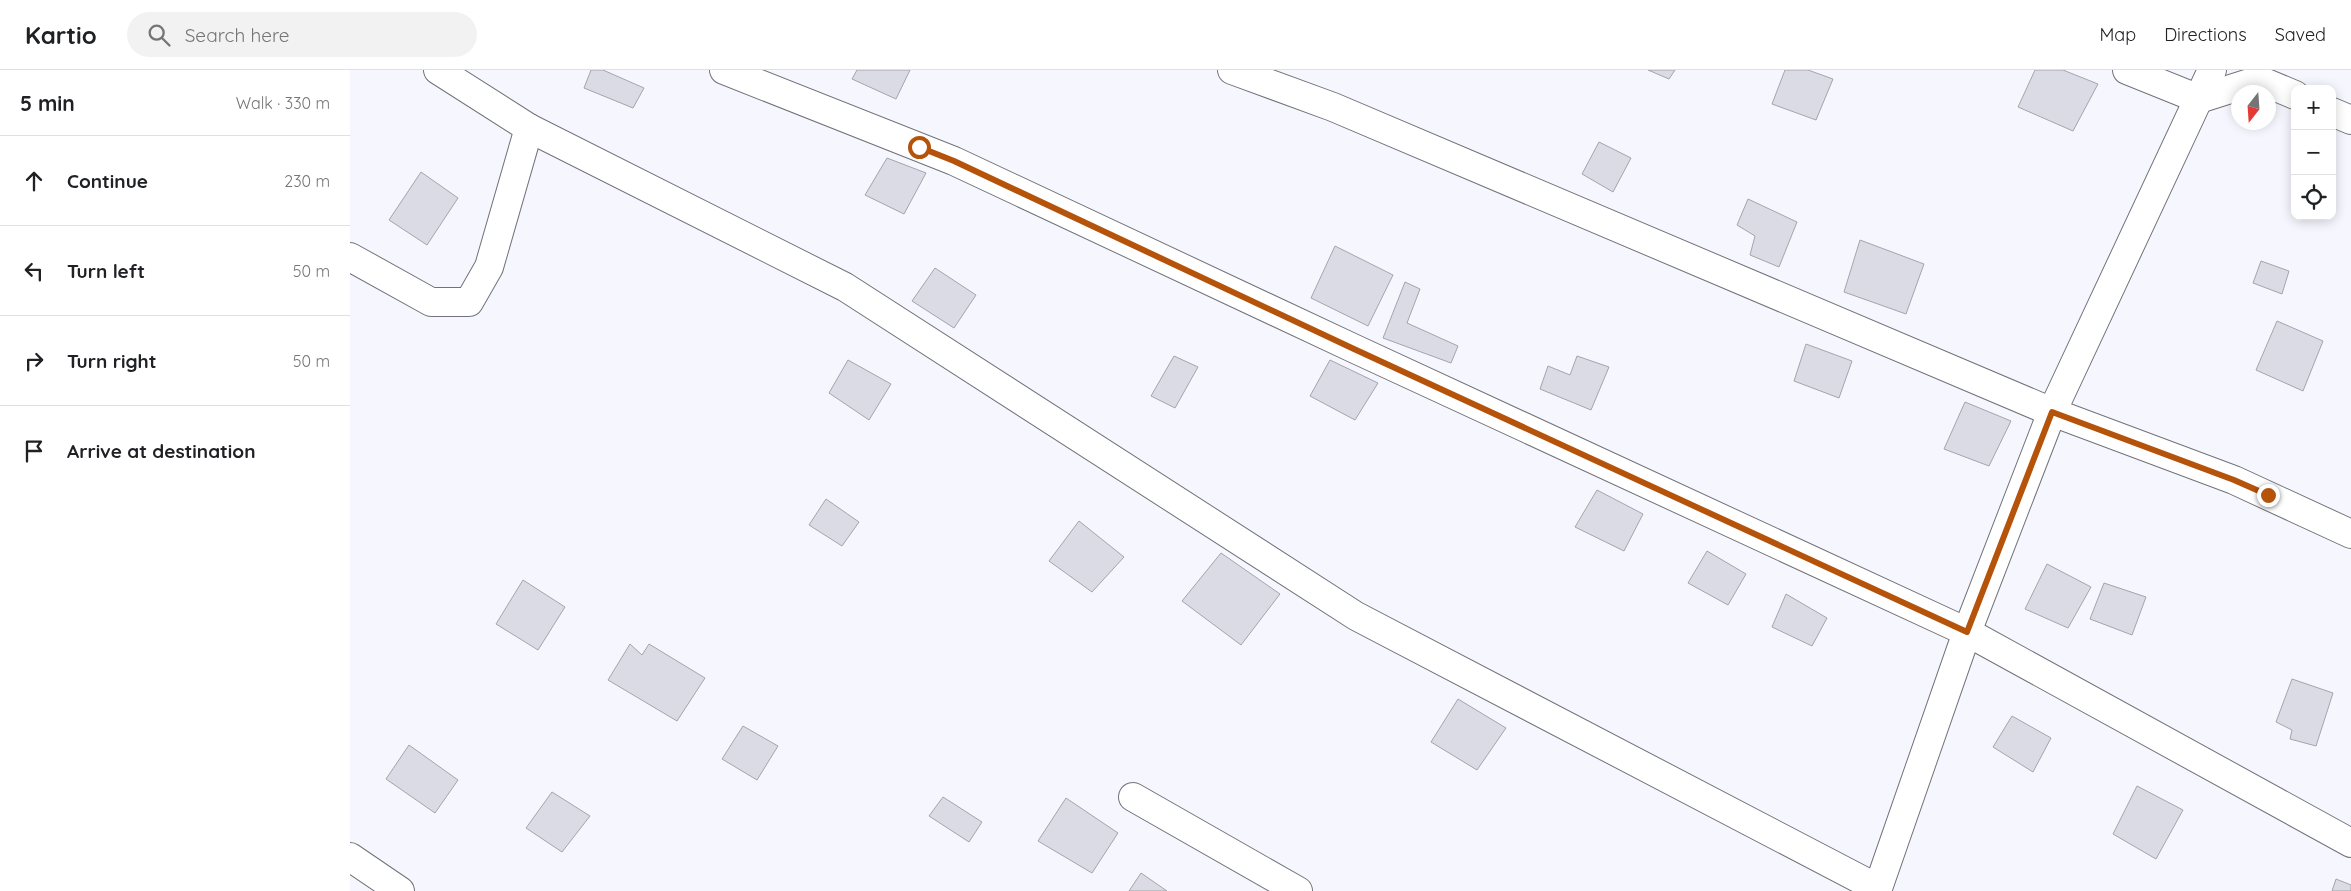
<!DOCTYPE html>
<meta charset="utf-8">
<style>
:root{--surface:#fff;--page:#f2f2f2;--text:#202124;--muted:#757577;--line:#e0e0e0}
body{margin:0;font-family:Quicksand,sans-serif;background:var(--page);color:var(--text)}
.controls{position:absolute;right:15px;top:15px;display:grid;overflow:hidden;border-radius:10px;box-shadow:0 2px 12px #0003}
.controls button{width:45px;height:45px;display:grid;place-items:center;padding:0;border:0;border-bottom:1px solid var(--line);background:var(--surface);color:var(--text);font:25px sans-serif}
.compass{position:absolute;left:1881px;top:15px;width:45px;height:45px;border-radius:50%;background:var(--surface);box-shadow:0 2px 12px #0003;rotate:197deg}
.stop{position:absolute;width:15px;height:15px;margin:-11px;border:4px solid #b45309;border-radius:50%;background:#fff}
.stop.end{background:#b45309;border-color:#fff;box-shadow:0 1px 5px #0008}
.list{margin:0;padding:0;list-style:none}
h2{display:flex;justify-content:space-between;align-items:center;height:65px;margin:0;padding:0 20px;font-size:21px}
h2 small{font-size:16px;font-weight:400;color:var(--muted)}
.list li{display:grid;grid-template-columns:32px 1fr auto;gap:15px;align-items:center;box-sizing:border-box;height:90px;padding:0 20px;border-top:1px solid var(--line)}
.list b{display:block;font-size:19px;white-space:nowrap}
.list em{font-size:16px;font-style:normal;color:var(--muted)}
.icon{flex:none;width:28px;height:28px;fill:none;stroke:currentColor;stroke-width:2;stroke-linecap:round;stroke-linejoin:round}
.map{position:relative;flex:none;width:2001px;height:821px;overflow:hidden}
header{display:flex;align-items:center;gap:30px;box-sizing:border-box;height:70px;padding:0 25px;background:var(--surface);border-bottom:1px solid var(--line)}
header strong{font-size:24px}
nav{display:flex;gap:28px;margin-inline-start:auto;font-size:18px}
.search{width:350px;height:45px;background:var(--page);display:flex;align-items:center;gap:12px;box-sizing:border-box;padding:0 18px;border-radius:28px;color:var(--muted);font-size:19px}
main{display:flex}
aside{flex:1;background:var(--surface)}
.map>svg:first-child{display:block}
.building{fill:#dadbe4;stroke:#a3a5ac}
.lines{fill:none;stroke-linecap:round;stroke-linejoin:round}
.minor-casing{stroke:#72737a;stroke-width:30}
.minor{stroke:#fff;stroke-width:28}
.route{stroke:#b45309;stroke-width:6}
</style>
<header>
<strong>Kartio</strong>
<div class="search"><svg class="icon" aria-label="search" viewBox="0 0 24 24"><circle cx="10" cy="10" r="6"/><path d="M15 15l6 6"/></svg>Search here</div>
<nav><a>Map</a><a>Directions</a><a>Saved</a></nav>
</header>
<main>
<aside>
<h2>5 min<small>Walk · 330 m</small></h2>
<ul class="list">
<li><svg class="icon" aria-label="ahead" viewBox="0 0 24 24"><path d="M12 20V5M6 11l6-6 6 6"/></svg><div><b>Continue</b></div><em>230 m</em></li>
<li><svg class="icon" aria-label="left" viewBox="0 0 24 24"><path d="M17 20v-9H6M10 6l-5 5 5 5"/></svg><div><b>Turn left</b></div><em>50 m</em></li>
<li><svg class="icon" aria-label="right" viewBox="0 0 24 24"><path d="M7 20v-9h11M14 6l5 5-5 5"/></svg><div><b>Turn right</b></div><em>50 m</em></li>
<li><svg class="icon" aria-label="arrive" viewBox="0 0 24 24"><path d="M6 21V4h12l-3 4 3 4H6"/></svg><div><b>Arrive at destination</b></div></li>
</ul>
</aside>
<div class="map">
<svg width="2001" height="821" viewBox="0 0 2001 821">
<rect width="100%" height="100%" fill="#f6f7fe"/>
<g class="building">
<path d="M241,0H253L294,18L283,38L234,18Z"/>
<path d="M507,0H560L546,29L502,9Z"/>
<path d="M1298,0H1325L1319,9Z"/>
<path d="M1435,0H1458L1483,9L1466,50L1422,34Z"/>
<path d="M1685,0H1713L1748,14L1723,61L1668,37Z"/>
<path d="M1249,72L1281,88L1263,122L1232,104Z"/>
<path d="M537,88L576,103L554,144L515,125Z"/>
<path d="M71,102L108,128L77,175L39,150Z"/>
<path d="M1398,129L1447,152L1429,197L1400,185L1405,166L1387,155Z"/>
<path d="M1510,170L1574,194L1556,244L1494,222Z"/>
<path d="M985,176L1043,205L1018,256L961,228Z"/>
<path d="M1911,191L1939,201L1932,224L1903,213Z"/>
<path d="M585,198L626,225L604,258L562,231Z"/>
<path d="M1055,212L1070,219L1057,253L1108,276L1101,293L1033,268Z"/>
<path d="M1927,251L1973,271L1953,321L1906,300Z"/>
<path d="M1456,274L1502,291L1489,328L1444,311Z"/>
<path d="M824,286L848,297L825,338L801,326Z"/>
<path d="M1227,286L1259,297L1241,340L1190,319L1198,296L1220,305Z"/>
<path d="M498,290L541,314L519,350L479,323Z"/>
<path d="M980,290L1028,313L1005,350L960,326Z"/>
<path d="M1615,332L1661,351L1639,396L1594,379Z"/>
<path d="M1247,420L1293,444L1274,481L1225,457Z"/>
<path d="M476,429L509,452L492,476L459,455Z"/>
<path d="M729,451L774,487L742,522L699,491Z"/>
<path d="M1357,481L1396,504L1378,535L1338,513Z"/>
<path d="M871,483L930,524L891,575L832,531Z"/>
<path d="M1697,494L1741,517L1718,558L1675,539Z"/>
<path d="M173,510L215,537L188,580L146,554Z"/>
<path d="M1754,513L1796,527L1782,565L1740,549Z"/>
<path d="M1436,524L1477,548L1462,576L1422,557Z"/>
<path d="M280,574L292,585L299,574L355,608L327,651L258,610Z"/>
<path d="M1942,609L1983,623L1966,676L1940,669L1942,660L1926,652Z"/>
<path d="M1108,629L1156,658L1127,700L1081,672Z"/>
<path d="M1662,646L1701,668L1683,702L1643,677Z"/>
<path d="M393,656L428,676L407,710L372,689Z"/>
<path d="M59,675L108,710L85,743L36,709Z"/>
<path d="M1787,716L1833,740L1806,789L1763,764Z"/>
<path d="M202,722L240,746L212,782L176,758Z"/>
<path d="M593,727L632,752L619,772L579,746Z"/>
<path d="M716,728L768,763L742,803L688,771Z"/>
<path d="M791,803L817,821H779Z"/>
<path d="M1986,809L2001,815V821H1982Z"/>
</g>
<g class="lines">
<defs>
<g id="minor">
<path d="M88,0L179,58L495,217L1006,546L1527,818"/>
<path d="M374,0L604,91L1005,279L1617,562L2001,773"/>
<path d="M882,0L983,37L1702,342L1884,410L2001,464"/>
<path d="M1777,0L1849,29L1909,10L1945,25"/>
<path d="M1982,42L2001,50"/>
<path d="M0,187L81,232H119L139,197L179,58"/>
<path d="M783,727L948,821"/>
<path d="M0,787L50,821"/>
<path d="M1527,821L1617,562L1702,342L1862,0"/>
</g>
</defs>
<use href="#minor" class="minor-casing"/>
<use href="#minor" class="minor"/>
</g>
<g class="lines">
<path class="route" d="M569,77L604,91L1004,279L1617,562L1702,342L1884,410L1918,425"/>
</g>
</svg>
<div class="controls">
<button>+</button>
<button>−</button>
<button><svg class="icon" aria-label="locate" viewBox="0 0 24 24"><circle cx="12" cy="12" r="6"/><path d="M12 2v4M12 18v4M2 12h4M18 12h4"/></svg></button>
</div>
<svg class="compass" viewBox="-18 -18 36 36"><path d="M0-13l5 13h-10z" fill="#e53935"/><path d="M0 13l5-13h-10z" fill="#757577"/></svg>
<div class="stop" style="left:569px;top:77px"></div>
<div class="stop end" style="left:1918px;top:425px"></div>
</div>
</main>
